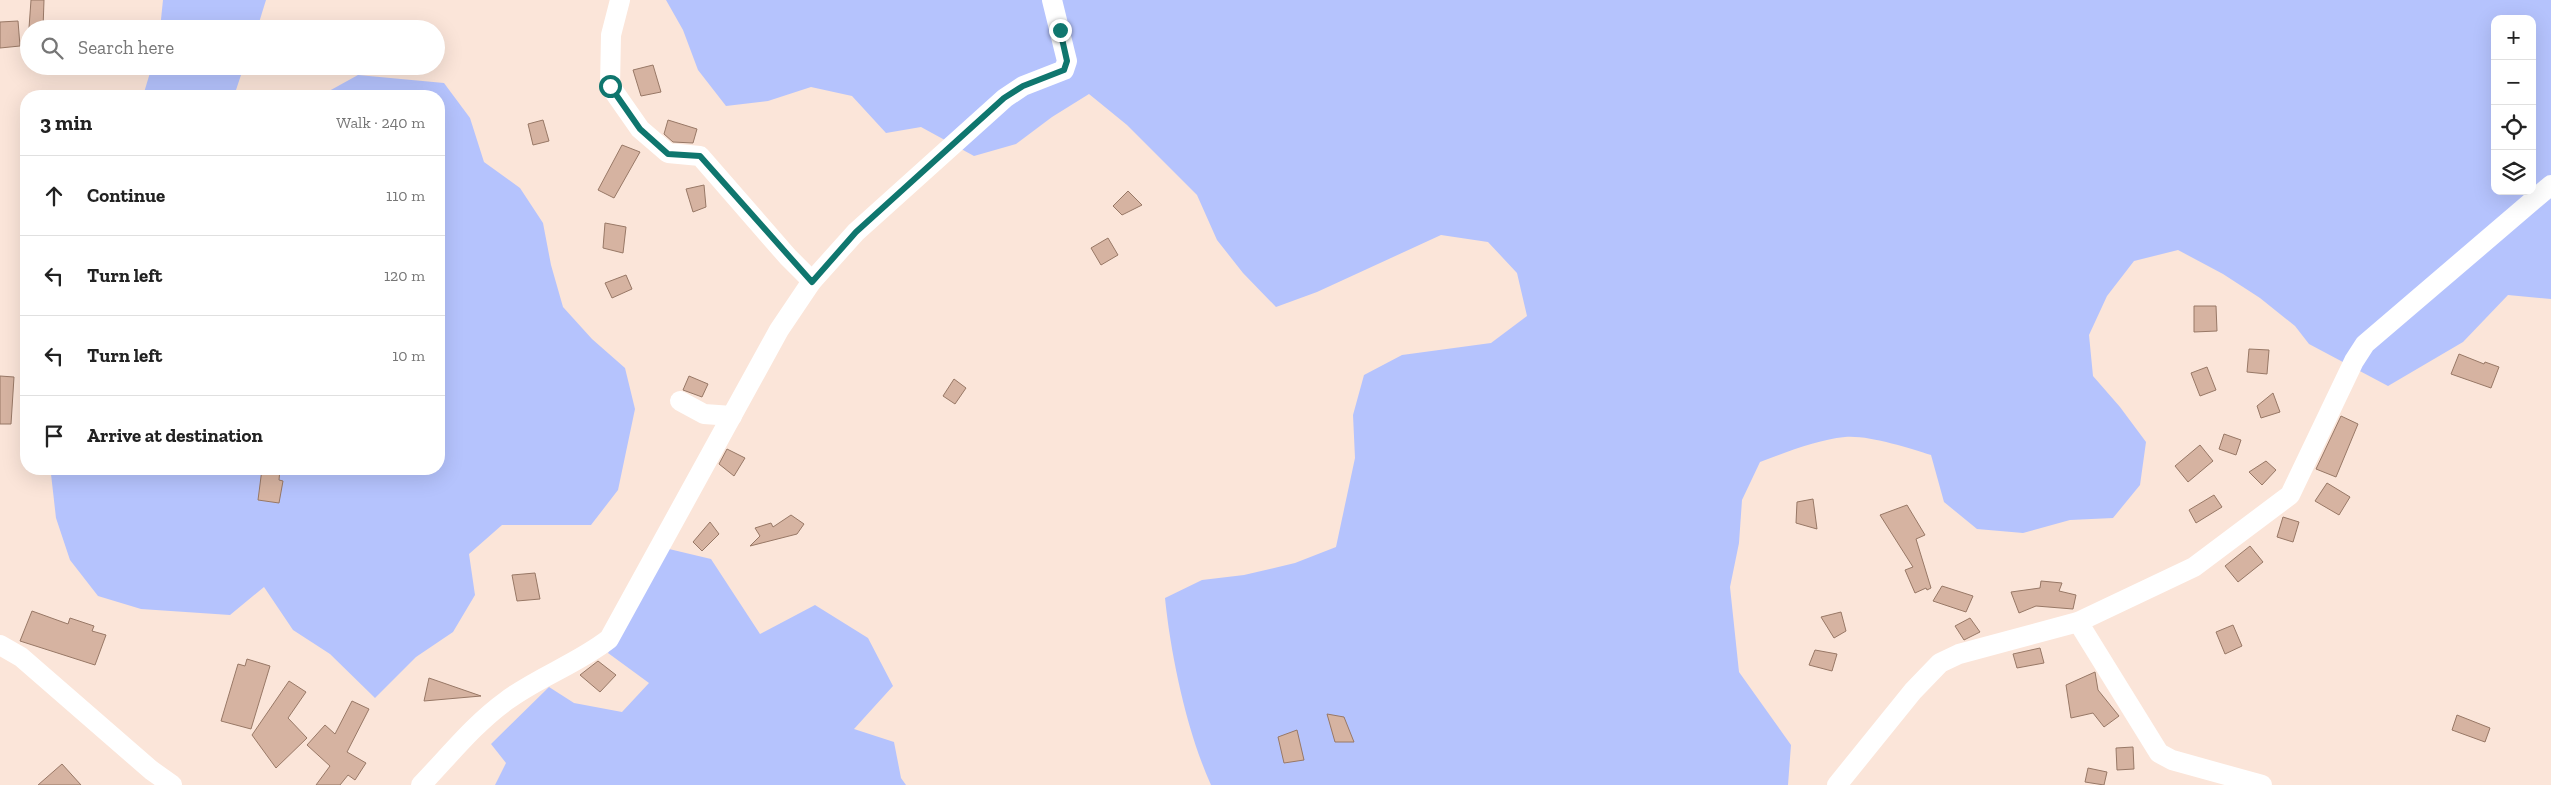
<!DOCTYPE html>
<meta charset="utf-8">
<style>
:root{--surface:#fff;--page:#f2f2f2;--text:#222;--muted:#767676;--line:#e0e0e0}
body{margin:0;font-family:"Zilla Slab",serif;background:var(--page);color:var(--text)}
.controls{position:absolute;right:15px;top:15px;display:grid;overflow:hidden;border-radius:10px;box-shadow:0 5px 20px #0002}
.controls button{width:45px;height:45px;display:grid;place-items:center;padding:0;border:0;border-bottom:1px solid var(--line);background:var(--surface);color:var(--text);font:25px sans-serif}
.stop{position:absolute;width:15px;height:15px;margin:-11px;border:4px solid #0f766e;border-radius:50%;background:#fff}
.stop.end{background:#0f766e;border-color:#fff;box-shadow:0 1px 5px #0008}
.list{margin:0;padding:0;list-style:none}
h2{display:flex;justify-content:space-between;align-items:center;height:65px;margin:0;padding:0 20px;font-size:21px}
h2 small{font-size:16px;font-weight:400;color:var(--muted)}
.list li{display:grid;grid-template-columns:32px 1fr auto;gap:15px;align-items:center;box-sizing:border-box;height:80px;padding:0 20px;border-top:1px solid var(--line)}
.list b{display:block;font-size:19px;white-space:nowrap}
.list em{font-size:16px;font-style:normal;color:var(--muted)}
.icon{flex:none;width:28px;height:28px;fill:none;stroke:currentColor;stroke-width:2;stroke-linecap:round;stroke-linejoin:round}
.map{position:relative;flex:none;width:2551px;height:785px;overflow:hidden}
.search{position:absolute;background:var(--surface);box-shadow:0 5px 20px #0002;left:20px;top:20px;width:425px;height:55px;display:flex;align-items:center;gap:12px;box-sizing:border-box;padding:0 18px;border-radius:28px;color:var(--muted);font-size:19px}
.panel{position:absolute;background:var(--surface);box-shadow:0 5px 20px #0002;left:20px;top:90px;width:425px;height:385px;border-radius:20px}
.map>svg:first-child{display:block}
.green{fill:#b5c3fd;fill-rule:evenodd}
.building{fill:#d6b3a1;stroke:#987866}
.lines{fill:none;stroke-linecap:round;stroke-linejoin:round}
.street{stroke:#fff;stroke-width:20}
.route{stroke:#0f766e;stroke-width:6}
</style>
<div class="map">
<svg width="2551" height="785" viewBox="0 0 2551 785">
<rect width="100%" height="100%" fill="#fbe5d9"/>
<g class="green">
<path d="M163,0H266L257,29H160Z"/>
<path d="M666,0H2551V299L2508,295L2463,342L2388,386L2309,344L2295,326L2260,298L2223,274L2178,250L2134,261L2107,296L2089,335L2093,376L2120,407L2146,442L2140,485L2113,518L2070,520L2023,533L1977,529L1944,502L1931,455C1908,448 1869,435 1845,437C1816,440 1787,452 1760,462L1742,500L1739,543L1730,587L1739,672L1791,745L1788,785H1211C1187,732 1171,657 1165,598L1202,580L1244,575L1295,563L1336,547L1355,458L1353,415L1364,375L1402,355L1491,343L1527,316L1517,273L1488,242L1441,235L1317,292L1276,307L1243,273L1217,240L1197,195L1127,125L1089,94L1052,117L1016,144L974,156L921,127L886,133L852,96L811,87L768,101L726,106L698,70L683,30ZM2495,19H2532V191H2495Z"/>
<path d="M152,66H244L234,96H143Z"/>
<path d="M358,75L444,83L470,118L484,162L520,188L543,223L551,265L563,307L592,339L625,368L635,409L618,490L591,525H502L469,554L475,595L453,632L416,657L375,698L330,654L293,630L264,587L230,615L141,609L98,596L70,560L56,518L51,474L52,469H439V96H320Z"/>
<path d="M669,549L711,559L760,634L815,605L868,638L893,686L854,729L894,742L901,778L906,785H495L506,763L491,744L549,687L574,703L622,712L649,683L608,653Z"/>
</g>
<g class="building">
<path d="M31,0H44L43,29L29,28Z"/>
<path d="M18,21L20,46L0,48V22Z"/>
<path d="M653,65L661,92L641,96L633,70Z"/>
<path d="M543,120L549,141L533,145L528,124Z"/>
<path d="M668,120L697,129L693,143L673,142L664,134Z"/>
<path d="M622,145L640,152L614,198L598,190Z"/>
<path d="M704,185L706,207L693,212L686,189Z"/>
<path d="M1128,191L1142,205L1122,215L1113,206Z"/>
<path d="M605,223L626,227L623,253L603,248Z"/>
<path d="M1108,238L1118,255L1101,265L1091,248Z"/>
<path d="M626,275L632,289L612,298L605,283Z"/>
<path d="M2194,306H2216L2217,331L2194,332Z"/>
<path d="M2249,349L2269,350L2267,374L2247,372Z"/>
<path d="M2459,354L2484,364L2485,362L2499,367L2491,388L2451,374Z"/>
<path d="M2207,367L2216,390L2200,396L2191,373Z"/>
<path d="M0,376L14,377L11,424H0Z"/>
<path d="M689,376L708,384L702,397L683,390Z"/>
<path d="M954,379L966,388L955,404L943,396Z"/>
<path d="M2273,393L2280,412L2261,418L2257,406Z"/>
<path d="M2341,416L2358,424L2336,477L2316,469Z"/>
<path d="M2224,434L2241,440L2236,455L2219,449Z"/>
<path d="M2200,445L2213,461L2188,482L2175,466Z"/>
<path d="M727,449L745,458L734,476L719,464Z"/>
<path d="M2266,461L2276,470L2262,485L2249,472Z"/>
<path d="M262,469H280L279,480L283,481L279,503L258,500Z"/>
<path d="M2327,483L2350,497L2339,515L2315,501Z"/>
<path d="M2214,495L2222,507L2196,523L2189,510Z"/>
<path d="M1813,499L1817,529L1796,523L1797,502Z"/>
<path d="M1907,505L1925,535L1916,539L1931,588L1927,590L1926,588L1915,593L1905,570L1913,567L1880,515Z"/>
<path d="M791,515L804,524L797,534L750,546L760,536L755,528L771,523L773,527Z"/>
<path d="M2283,517L2299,522L2293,542L2277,537Z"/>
<path d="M710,522L719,534L702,551L693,542Z"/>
<path d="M2250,546L2263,562L2238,582L2225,566Z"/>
<path d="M535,573L540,599L517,601L512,575Z"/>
<path d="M2041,581L2062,583L2059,591L2076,595L2073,609L2036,606L2019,613L2011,592L2040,588Z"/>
<path d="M1942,586L1973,596L1966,612L1933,601Z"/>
<path d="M32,611L68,624L70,618L94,626L92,631L106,635L95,665L20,641Z"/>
<path d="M1841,612L1846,631L1834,638L1821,617Z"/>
<path d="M1970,618L1980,632L1964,640L1955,626Z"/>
<path d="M2233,625L2242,646L2225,654L2216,632Z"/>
<path d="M2040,648L2044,663L2017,668L2013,654Z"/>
<path d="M1815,650L1837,654L1832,671L1809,665Z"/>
<path d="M247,659L270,666L251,729L221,721L238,664L245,666Z"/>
<path d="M598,661L616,675L600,692L580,675Z"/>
<path d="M2095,672L2098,690L2119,716L2104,727L2093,713L2071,718L2066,685Z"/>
<path d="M429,678L481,696L424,701Z"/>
<path d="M289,681L306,692L288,718L307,738L276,768L252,735Z"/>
<path d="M352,701L369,709L347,752L366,763L355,780L348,775L340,785H316L330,766L307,745L325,725L335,734Z"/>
<path d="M1327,714L1344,717L1354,742H1335Z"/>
<path d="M2457,715L2490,728L2485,742L2452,730Z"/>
<path d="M1297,730L1304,760L1284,763L1278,737Z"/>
<path d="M2133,747L2134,769L2117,770L2116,748Z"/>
<path d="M62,764L81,785H38Z"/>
<path d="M2088,768L2107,772L2104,785L2085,782Z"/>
</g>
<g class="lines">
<g class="street">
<path d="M620,0L611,35L610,86L640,129L668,153L700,156L788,257L812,281"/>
<path d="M680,401L704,414L732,416"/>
<path d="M2078,622L2159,753L2172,760L2262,785"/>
<path d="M0,645L21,657L151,770L172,785"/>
<path d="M421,785C448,757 474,724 506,701C538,677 577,664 609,639L779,330L812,281L856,232L1005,98L1023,86L1064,70L1067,61L1052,0"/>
<path d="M1837,785L1913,691L1940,663L1959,654L2078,622L2194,567L2290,495L2354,361L2365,344L2551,185"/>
</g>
</g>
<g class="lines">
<path class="route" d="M610,86L640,129L668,154L700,156L812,282L856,232L1004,98L1023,86L1064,70L1067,61L1060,30"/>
</g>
</svg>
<div class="controls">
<button>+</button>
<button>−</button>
<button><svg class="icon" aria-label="locate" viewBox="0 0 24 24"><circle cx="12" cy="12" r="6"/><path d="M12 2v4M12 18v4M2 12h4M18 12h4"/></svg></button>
<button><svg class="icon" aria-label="layers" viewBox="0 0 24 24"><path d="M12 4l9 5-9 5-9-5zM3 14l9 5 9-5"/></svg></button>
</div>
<div class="stop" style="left:610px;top:86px"></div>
<div class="stop end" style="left:1060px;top:30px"></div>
<div class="search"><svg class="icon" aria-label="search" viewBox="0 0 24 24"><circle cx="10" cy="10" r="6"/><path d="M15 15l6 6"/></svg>Search here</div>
<section class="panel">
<h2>3 min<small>Walk · 240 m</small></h2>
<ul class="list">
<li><svg class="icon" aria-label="ahead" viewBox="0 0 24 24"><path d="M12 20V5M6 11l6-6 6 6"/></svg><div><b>Continue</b></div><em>110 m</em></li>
<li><svg class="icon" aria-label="left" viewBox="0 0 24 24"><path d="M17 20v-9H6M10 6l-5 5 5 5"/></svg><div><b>Turn left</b></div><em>120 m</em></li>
<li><svg class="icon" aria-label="left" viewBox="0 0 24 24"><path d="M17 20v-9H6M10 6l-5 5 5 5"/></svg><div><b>Turn left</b></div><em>10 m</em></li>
<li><svg class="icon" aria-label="arrive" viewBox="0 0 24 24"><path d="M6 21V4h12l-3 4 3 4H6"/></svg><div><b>Arrive at destination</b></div></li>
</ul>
</section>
</div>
